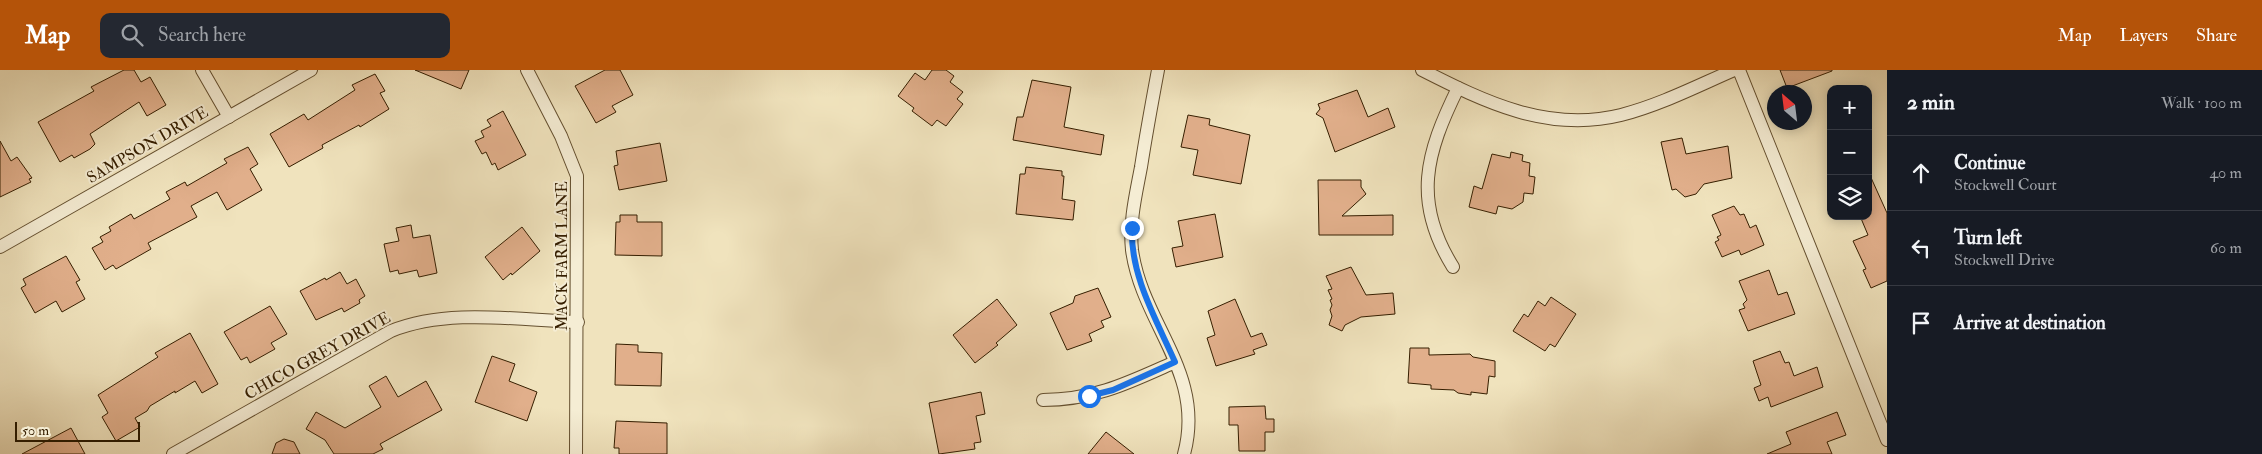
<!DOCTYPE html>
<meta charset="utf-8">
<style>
:root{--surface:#171b24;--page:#242831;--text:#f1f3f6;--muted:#9ea1a6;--line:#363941;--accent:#b45309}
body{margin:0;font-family:"IM FELL Double Pica",serif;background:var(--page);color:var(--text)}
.controls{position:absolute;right:15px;top:15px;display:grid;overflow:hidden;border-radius:10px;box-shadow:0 2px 12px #0003}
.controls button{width:45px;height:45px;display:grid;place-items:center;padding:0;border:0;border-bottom:1px solid var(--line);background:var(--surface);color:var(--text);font:25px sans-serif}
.compass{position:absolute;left:1767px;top:15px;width:45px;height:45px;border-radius:50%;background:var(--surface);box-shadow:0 2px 12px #0003;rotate:332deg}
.scale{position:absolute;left:15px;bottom:12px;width:125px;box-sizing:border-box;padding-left:5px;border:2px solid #351e00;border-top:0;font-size:14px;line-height:18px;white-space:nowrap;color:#351e00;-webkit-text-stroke:4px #f5edd4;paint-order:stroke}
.stop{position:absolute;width:15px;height:15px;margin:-11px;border:4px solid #1a73e8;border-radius:50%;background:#fff}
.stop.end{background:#1a73e8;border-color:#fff;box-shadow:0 1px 5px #0008}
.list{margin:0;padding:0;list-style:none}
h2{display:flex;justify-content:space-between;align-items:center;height:65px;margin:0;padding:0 20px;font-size:21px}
h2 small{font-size:16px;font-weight:400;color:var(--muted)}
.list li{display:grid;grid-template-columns:32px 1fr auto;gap:15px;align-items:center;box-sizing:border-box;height:75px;padding:0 20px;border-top:1px solid var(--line)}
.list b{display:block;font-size:19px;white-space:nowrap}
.list p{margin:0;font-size:16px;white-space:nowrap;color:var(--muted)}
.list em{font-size:16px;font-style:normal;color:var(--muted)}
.icon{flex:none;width:28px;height:28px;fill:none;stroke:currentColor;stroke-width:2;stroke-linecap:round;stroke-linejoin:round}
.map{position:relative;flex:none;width:1887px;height:384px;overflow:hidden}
header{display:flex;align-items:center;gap:30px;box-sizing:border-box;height:70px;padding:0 25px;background:var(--accent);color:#fff}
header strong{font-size:24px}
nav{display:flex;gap:28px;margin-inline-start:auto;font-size:18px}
.search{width:350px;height:45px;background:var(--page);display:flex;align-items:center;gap:12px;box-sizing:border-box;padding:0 18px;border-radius:10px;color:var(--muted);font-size:19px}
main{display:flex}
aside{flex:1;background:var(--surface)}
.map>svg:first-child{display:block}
.building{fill:#e1af8b;stroke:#351e00}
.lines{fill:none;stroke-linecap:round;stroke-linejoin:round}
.street-casing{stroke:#644f2f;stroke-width:14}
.street{stroke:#f5edd4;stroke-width:12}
.route{stroke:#1a73e8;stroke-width:6}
.labels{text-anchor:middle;stroke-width:4;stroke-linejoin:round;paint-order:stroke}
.street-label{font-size:16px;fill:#351e00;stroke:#f5edd4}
</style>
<header>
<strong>Map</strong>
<div class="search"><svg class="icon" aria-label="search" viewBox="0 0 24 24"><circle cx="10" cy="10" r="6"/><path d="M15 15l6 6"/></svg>Search here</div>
<nav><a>Map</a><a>Layers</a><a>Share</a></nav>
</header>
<main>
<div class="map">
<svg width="1887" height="384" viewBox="0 0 1887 384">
<rect width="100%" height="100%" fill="#f0e3bd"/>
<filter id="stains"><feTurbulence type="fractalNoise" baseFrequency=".004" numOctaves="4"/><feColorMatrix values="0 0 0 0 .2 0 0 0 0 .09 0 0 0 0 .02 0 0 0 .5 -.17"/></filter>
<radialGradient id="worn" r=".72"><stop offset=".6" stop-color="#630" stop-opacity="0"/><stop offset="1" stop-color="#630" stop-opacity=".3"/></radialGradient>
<g class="building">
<path d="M124,0H134L141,12L150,7L166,35L147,46L139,32L90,64L95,74L90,79L74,88L72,85L60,92L38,52L94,21L91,17Z"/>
<path d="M415,0H469L461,19Z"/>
<path d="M605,0H620L633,25L612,36L616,42L596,53L575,16Z"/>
<path d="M932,0H946L954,6L950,12L963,22L957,29L963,34L946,56L937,50L932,56L912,41L914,38L898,26L915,3L925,10Z"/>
<path d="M1780,0H1832V1L1787,18Z"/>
<path d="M375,4L385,21L380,23L389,39L360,57L359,55L322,75L323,78L289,97L270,64L304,44L308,50L355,20L352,15Z"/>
<path d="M1032,10L1071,17L1064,57L1104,65L1101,85L1013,70L1017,47H1023Z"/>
<path d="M1357,20L1368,47L1388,38L1395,57L1335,82L1323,48L1316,44L1320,39L1318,34Z"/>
<path d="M503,41L526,85L498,100L495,93L492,95L486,82L482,84L475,71L484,67L481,61L491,56L487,50Z"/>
<path d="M1188,45L1210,49L1209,55L1250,65L1241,114L1193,105L1198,80L1181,77Z"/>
<path d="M1682,68L1686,84L1728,76L1732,108L1704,114L1696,124L1685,127L1676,119L1672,120L1661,72Z"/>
<path d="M0,71L11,91L17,87L32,108L29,109L31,112L0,127Z"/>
<path d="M660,73L667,111L619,120L614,96L618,95L616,81Z"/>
<path d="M248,77L258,94L250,99L262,120L227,140L217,122L191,136L197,147L148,173L151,179L116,199L113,195L105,200L92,178L103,172L100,167L111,161L109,157L131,144L134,149L170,129L166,122L185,112L187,116L227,93L224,89Z"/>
<path d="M1511,82L1523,85L1522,91L1530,93L1529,106L1535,107L1533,124L1524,123L1523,132L1512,139L1498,136L1496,144L1469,137L1474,116L1482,119L1492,84L1510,88Z"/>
<path d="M1026,97L1062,101V106H1064L1062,129L1075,131L1073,150L1016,144L1020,104H1025Z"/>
<path d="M1868,101L1887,143V211L1871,218L1863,200L1866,199L1853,171L1868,165L1860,146H1868Z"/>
<path d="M1318,110H1361V117L1366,124L1342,146L1393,145V165H1319Z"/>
<path d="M1734,136L1740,145L1744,144L1750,158L1756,155L1764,175L1741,185L1739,180L1722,187L1715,172L1719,170L1717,167L1721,165L1712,145Z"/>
<path d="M1215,144L1223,187L1176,197L1172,178L1183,176L1178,151Z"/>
<path d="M620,145H637V152H662V186L615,185L616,152H620Z"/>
<path d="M411,155L413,168L430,165L437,203L419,207L417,200L399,204L398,200L390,202L384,174L399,171L396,158Z"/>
<path d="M522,157L540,181L512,205L511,203L503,210L485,187Z"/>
<path d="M66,186L80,210L76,212L85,229L62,242L56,231L35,243L21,218L26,215L23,209Z"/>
<path d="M1351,197L1366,225L1393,223L1395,244L1361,247L1345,255L1342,261L1329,255L1332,246L1330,240L1332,235L1330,230L1332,229L1328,220L1332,219L1326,206Z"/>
<path d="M1769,200L1778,225L1787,222L1795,244L1748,261L1739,240L1745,238L1743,234L1747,230L1739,211Z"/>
<path d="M340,202L347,214L356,209L365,226L359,230L360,233L344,242L342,238L316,250L300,221L325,208L326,210Z"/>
<path d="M1098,218L1111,247L1101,251L1104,257L1089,264L1092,271L1067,280L1050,243L1073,233L1075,226Z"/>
<path d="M1551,227L1576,244L1555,277L1550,274L1545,281L1513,261L1524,244L1528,247L1538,231L1545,236Z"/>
<path d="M997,229L1017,255L996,273L998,275L975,293L953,265Z"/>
<path d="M1235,229L1251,267L1262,263L1267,275L1253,280L1255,284L1216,296L1207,268L1215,265L1208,241Z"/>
<path d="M270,236L287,264L271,273L275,279L250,293L247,287L241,290L224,262Z"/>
<path d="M190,263L218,314L202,323L195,311L175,323V321L150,336L147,341L135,348L140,357L116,371L102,347L108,343L98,325L158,287L155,283Z"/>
<path d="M616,274L638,275V282L662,283L661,316L615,315Z"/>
<path d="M1410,278H1429V285L1470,284L1473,287L1495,291V307L1489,306L1487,324L1471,322V325L1458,323L1454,320L1431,319V315L1408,313Z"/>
<path d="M1780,281L1785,293L1789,292L1794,306L1817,297L1823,317L1771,337L1768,327L1759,331L1754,318L1761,315L1753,291Z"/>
<path d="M492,286L515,294L509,311L537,322L527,351L475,332Z"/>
<path d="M386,306L398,327L426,311L442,340L380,374L383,379L373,384H334L325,370L306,359L316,342L345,358L381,337L369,316Z"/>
<path d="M981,322L985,344L976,346L981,372L974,373L975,379L939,384L929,333Z"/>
<path d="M1265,336L1266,349H1274V362H1265V381H1239L1238,355H1229V337Z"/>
<path d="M1837,342L1846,365L1827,372L1832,384H1767L1791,374L1786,362Z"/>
<path d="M616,351L667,353V384H619V378H614Z"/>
<path d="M71,358L85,384H22Z"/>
<path d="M1106,362L1134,384H1088Z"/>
<path d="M284,369L294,372L300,384H272L276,373Z"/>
</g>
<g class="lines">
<defs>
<g id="street">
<path d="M202,0L229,47"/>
<path d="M527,0L561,66L577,106L576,384"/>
<path d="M1158,0C1152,32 1146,65 1141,97C1136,124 1129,152 1132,180C1142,254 1206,303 1184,384"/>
<path d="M1422,0C1485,32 1548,63 1621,45C1660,35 1697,16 1734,0"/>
<path d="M1739,0L1887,370"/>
<path d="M0,177L311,0"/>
<path d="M1453,197C1412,131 1426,83 1458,18"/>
<path d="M1043,330C1095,330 1130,312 1175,292"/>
<path d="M173,384L391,261C448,238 517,250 578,252"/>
</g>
</defs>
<use href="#street" class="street-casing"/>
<use href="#street" class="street"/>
</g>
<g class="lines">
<path class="route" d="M1089,326L1113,320L1175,292C1156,249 1130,205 1132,158"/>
</g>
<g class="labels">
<g class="street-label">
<text transform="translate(147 74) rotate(-30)" y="6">SAMPSON DRIVE</text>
<text transform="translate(561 186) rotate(-90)" y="6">MACK FARM LANE</text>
<text transform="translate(317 285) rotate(-29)" y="6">CHICO GREY DRIVE</text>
</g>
</g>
<rect width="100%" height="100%" filter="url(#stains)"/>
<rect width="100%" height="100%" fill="url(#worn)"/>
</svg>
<div class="controls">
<button>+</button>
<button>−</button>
<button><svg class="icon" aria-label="layers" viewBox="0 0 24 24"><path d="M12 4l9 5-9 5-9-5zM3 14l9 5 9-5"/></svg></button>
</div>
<svg class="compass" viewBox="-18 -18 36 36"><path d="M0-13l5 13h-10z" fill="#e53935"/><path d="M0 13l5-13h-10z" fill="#9ea1a6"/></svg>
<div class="scale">50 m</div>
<div class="stop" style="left:1089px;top:326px"></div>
<div class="stop end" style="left:1132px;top:158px"></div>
</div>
<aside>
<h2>2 min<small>Walk · 100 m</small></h2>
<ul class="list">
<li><svg class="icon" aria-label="ahead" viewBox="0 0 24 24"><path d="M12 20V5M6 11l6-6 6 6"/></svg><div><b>Continue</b><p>Stockwell Court</p></div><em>40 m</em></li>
<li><svg class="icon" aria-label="left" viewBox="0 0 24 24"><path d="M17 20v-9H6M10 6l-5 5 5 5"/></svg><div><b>Turn left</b><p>Stockwell Drive</p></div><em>60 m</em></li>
<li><svg class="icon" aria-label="arrive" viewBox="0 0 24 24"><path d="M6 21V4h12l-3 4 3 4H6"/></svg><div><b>Arrive at destination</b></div></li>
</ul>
</aside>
</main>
